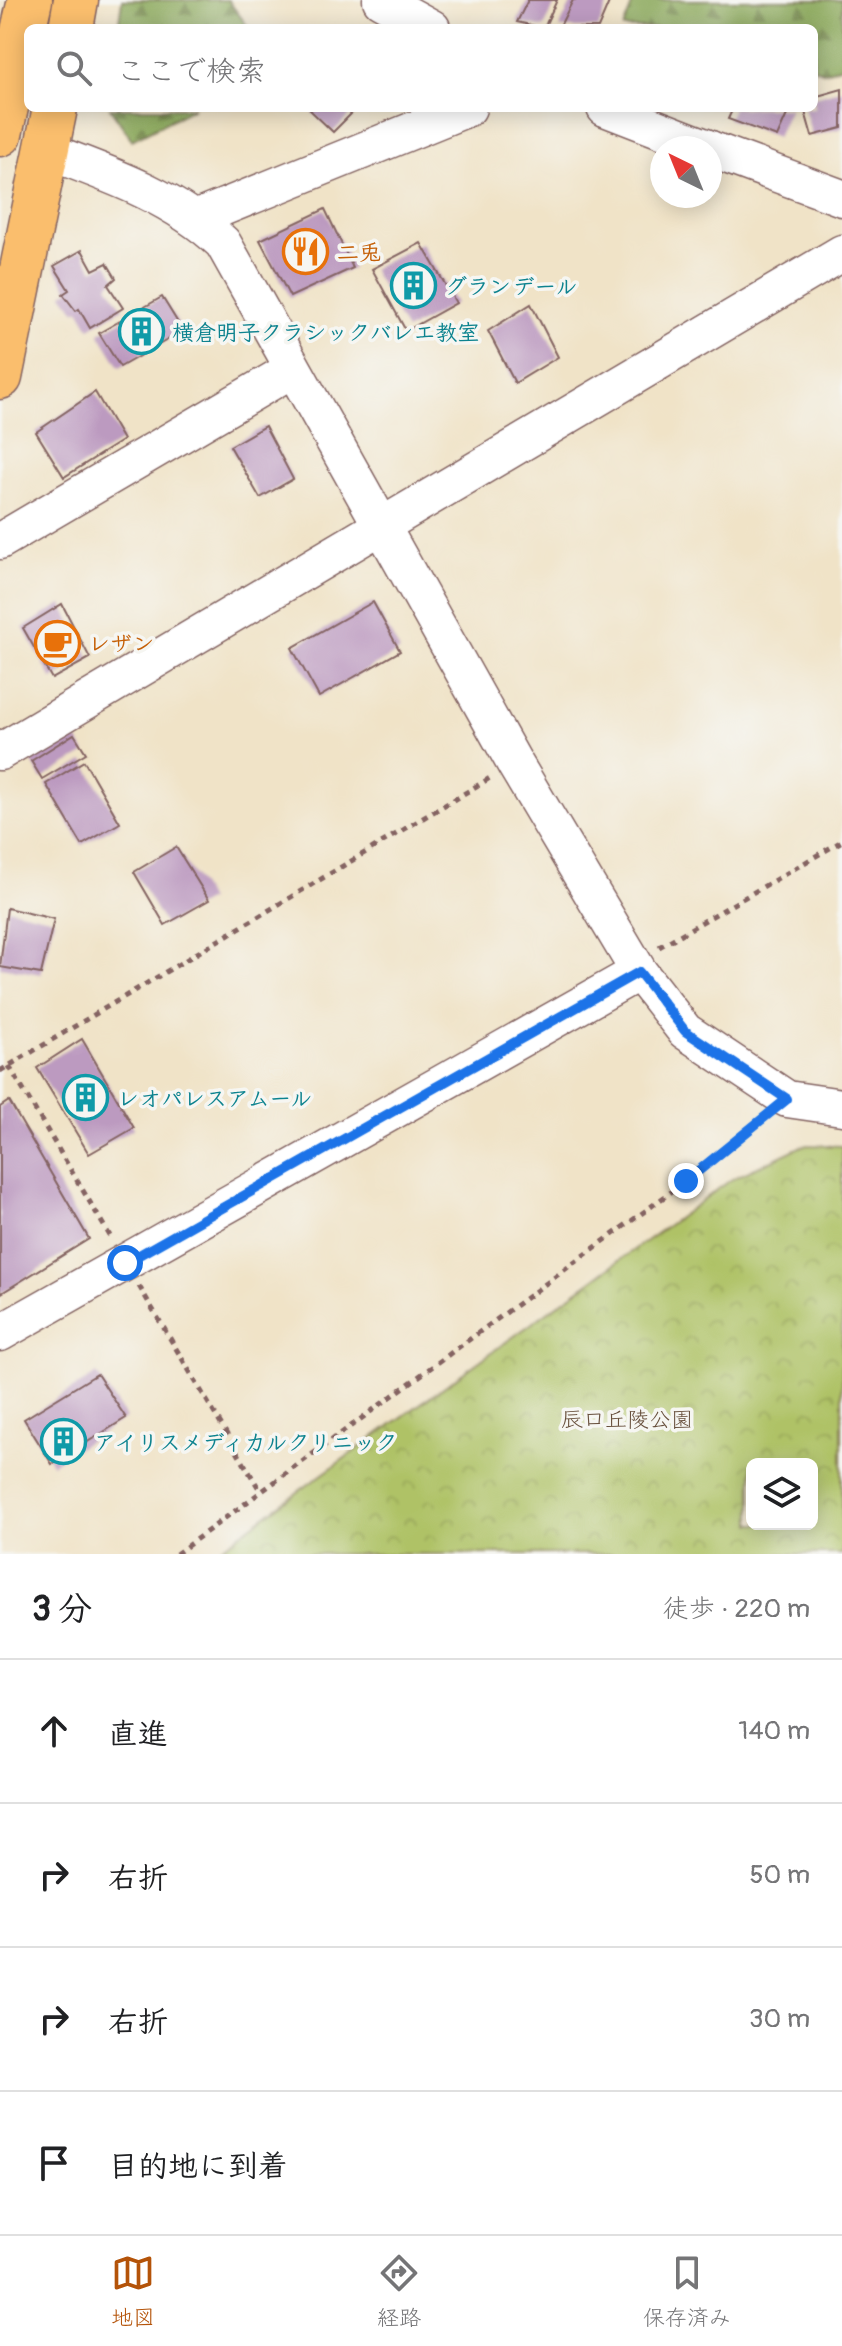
<!DOCTYPE html>
<html lang="ja">
<meta charset="utf-8">
<style>
:root{--surface:#fff;--page:#f6f6f6;--text:#202124;--muted:#757577;--line:#e0e0e0;--accent:#b45309}
body{margin:0;font-family:Pangolin,"Klee One",sans-serif;background:var(--page);color:var(--text)}
.controls{position:absolute;right:24px;bottom:24px;display:grid;overflow:hidden;border-radius:12px;box-shadow:0 4px 20px #0003}
.controls button{width:72px;height:72px;display:grid;place-items:center;padding:0;border:0;border-bottom:2px solid var(--line);background:var(--surface);color:var(--text);font:40px sans-serif}
.compass{position:absolute;left:650px;top:136px;width:72px;height:72px;border-radius:50%;background:var(--surface);box-shadow:0 4px 20px #0003;rotate:317deg}
.stop{position:absolute;width:24px;height:24px;margin:-18px;border:6px solid #1a73e8;border-radius:50%;background:#fff}
.stop.end{background:#1a73e8;border-color:#fff;box-shadow:0 2px 8px #0008}
.list{margin:0;padding:0;list-style:none}
h2{display:flex;justify-content:space-between;align-items:center;height:104px;margin:0;padding:0 32px;font-size:34px}
h2 small{font-size:26px;font-weight:400;color:var(--muted)}
.list li{display:grid;grid-template-columns:52px 1fr auto;gap:24px;align-items:center;box-sizing:border-box;height:144px;padding:0 32px;border-top:2px solid var(--line)}
.list b{display:block;font-size:30px;white-space:nowrap}
.list em{font-size:26px;font-style:normal;color:var(--muted)}
.icon{flex:none;width:44px;height:44px;fill:none;stroke:currentColor;stroke-width:2;stroke-linecap:round;stroke-linejoin:round}
.map{position:relative;flex:none;width:842px;height:1554px;overflow:hidden}
.search{position:absolute;background:var(--surface);box-shadow:0 4px 20px #0003;left:24px;right:24px;top:24px;height:88px;display:flex;align-items:center;gap:20px;box-sizing:border-box;padding:0 28px;border-radius:12px;color:var(--muted);font-size:30px}
.sheet{height:680px;background:var(--surface)}
nav{display:flex;justify-content:space-around;align-items:center;box-sizing:border-box;height:112px;border-top:2px solid var(--line);background:var(--surface);font-size:22px;color:var(--muted)}
nav a{display:grid;justify-items:center;gap:4px}
nav .on{color:var(--accent)}
.map>svg:first-child{display:block}
.forest{fill:url(#forest-firs);stroke:#6a6443;stroke-width:2}
.park{fill:url(#park-crowns);stroke:#7c7048;stroke-width:2;fill-rule:evenodd}
.building{fill:#bc9ac0}
.lines{fill:none;stroke-linecap:round;stroke-linejoin:round}
.minor-casing{stroke:#846462;stroke-width:39}
.major-casing{stroke:#846462;stroke-width:47}
.path{stroke:#846462;stroke-width:5;stroke-dasharray:6 6;stroke-linecap:butt}
.minor{stroke:#fff;stroke-width:36}
.major{stroke:#fabe6d;stroke-width:44}
.route{stroke:#1a73e8;stroke-width:10}
.labels{text-anchor:middle;stroke-width:7;stroke-linejoin:round;paint-order:stroke}
.food-label{font-size:22px;font-weight:bold;fill:#c56008;stroke:#f6f6f2;text-anchor:start}
.culture-label{font-size:22px;font-weight:bold;fill:#0d838f;stroke:#f6f6f2;text-anchor:start}
.park-label{font-size:22px;fill:#68503d;stroke:#f6f6f2}
</style>
<div class="map">
<svg width="842" height="1554" viewBox="0 0 842 1554">
<defs>
<pattern id="forest-firs" width="22" height="20" patternUnits="userSpaceOnUse" patternTransform="scale(2)"><rect width="22" height="20" fill="#8ba85b"/><path d="M5 1l3.5 6h-7zM16 11l3.5 6h-7z" fill="#74884b"/></pattern>
<pattern id="park-crowns" width="20" height="18" patternUnits="userSpaceOnUse" patternTransform="scale(2)"><rect width="20" height="18" fill="#afc266"/><path d="M2 6a3 3 0 1 1 6 0M12 15a3 3 0 1 1 6 0" fill="none" stroke="#98a659"/></pattern>
</defs>
<rect width="100%" height="100%" fill="#f6f6f2"/>
<filter id="ink" filterUnits="userSpaceOnUse"><feTurbulence type="fractalNoise" baseFrequency=".0125" numOctaves="2"/><feDisplacementMap in="SourceGraphic" scale="16" xChannelSelector="R" yChannelSelector="G"/><feConvolveMatrix kernelMatrix="1 2 1 2 8 2 1 2 1" color-interpolation-filters="sRGB"/></filter>
<filter id="wash" filterUnits="userSpaceOnUse"><feTurbulence type="fractalNoise" baseFrequency=".006" numOctaves="4" result="noise"/><feDisplacementMap in="SourceGraphic" scale="32" xChannelSelector="R" yChannelSelector="G"/><feGaussianBlur stdDeviation="1.8" result="paint"/><feColorMatrix in="noise" values="0 0 0 0 0 0 0 0 0 0 0 0 0 0 0 0 0 1.4 0 .05"/><feComposite in="paint" operator="in"/></filter>
<g filter="url(#wash)">
<rect width="100%" height="100%" fill="#f0e3c7"/>
<g class="forest">
<path d="M122,0H228L249,28H118Z"/>
<path d="M634,0H842V66L825,72L814,68V28H623Z"/>
<path d="M110,108H194L132,140Z"/>
</g>
<path class="park" d="M804,1145L842,1146V1554H212L732,1179ZM752,1464H812V1524H752Z"/>
<g id="blocks">
<g class="building">
<path d="M528,0H557L544,28L517,22Z"/>
<path d="M573,0H610L598,28H559Z"/>
<path d="M842,89V128L812,136L804,108H814V97Z"/>
<path d="M313,108H353L355,110L333,132L310,110Z"/>
<path d="M733,108H790L777,137L728,119Z"/>
<path d="M325,209L353,268L290,297L260,240Z"/>
<path d="M421,243L456,303L406,331L372,269Z"/>
<path d="M82,250L93,270L107,263L116,278L108,285L123,308L90,328L79,309L76,311L63,294L69,290L54,266Z"/>
<path d="M162,297L183,331L120,367L99,333Z"/>
<path d="M531,304L558,357L515,383L488,331Z"/>
<path d="M95,392L123,440L64,477L36,432Z"/>
<path d="M265,426L293,479L260,498L230,446Z"/>
<path d="M373,602L400,651L319,697L292,648Z"/>
<path d="M62,604L90,658L52,679L23,628Z"/>
<path d="M74,734L86,753L42,779L31,761Z"/>
<path d="M84,761L120,823L82,845L46,784Z"/>
<path d="M176,847L209,900L165,925L134,872Z"/>
<path d="M7,908L54,919L41,974L0,967Z"/>
<path d="M82,1039L134,1128L89,1154L37,1068Z"/>
<path d="M9,1101L89,1239L0,1294V1107Z"/>
<path d="M97,1374L126,1418L52,1464L24,1419Z"/>
</g>
</g>
</g>
<g filter="url(#ink)">
<use href="#blocks" fill-opacity="0" stroke="#846462" stroke-width="2"/>
<g class="lines">
<defs>
<g id="minor">
<path d="M381,0L432,28"/>
<path d="M605,108L708,148"/>
<path d="M710,149L842,198"/>
<path d="M47,151C109,174 175,197 223,243L515,764L639,972L685,1031L787,1099L842,1107"/>
<path d="M197,218L468,108"/>
<path d="M0,541L291,370"/>
<path d="M0,752L842,253"/>
<path d="M0,1333L639,972"/>
</g>
<g id="major">
<path d="M71,28L76,0"/>
<path d="M0,134L30,0"/>
<path d="M0,377L55,108"/>
</g>
</defs>
<use href="#minor" class="minor-casing"/>
<use href="#major" class="major-casing"/>
<g class="path">
<path d="M659,947L842,841"/>
<path d="M9,1066L110,1236"/>
<path d="M0,1071L490,778"/>
<path d="M139,1286L261,1492"/>
<path d="M176,1554L686,1181L761,1120"/>
</g>
<use href="#minor" class="minor"/>
<use href="#major" class="major"/>
</g>
</g>
<g class="lines" filter="url(#ink)">
<path class="route" d="M125,1263L639,972L685,1031L787,1099L686,1181"/>
</g>
<defs>
<symbol id="restaurant-ring" viewBox="-11 -11 22 22"><circle r="9.5" fill="#f6f6f2" stroke="#e8710a" stroke-width="1.5"/><path d="M-5-6h1v4h1v-4h1v4h1v-4h1v5L-1.5 .5V6h-2V.5L-5-1ZM5-6V6H3V1.5H1.5Q1.5-4 5-6Z" fill="#e8710a"/></symbol>
<symbol id="building-ring" viewBox="-11 -11 22 22"><circle r="9.5" fill="#f6f6f2" stroke="#0f9aa8" stroke-width="1.5"/><path d="M-4-6H4V6H1V3H-1V6H-4ZM-2.5-4.3h1.7v1.8h-1.7ZM.8-4.3h1.7v1.8H.8ZM-2.5-1h1.7V.8h-1.7ZM.8-1h1.7V.8H.8Z" fill="#0f9aa8"/></symbol>
<symbol id="cafe-ring" viewBox="-11 -11 22 22"><circle r="9.5" fill="#f6f6f2" stroke="#e8710a" stroke-width="1.5"/><path d="M-5.5-4.5H6V0H3Q3 3.5 0 3.5H-2.5Q-5.5 3.5-5.5 0ZM3-3.2v2h1.7v-2ZM-6 4.5H4V6H-6Z" fill="#e8710a"/></symbol>
</defs>
<g fill-rule="evenodd">
<use href="#restaurant-ring" x="280" y="226" width="51" height="51"/>
<use href="#building-ring" x="388" y="260" width="51" height="51"/>
<use href="#building-ring" x="116" y="306" width="51" height="51"/>
<use href="#cafe-ring" x="32" y="618" width="51" height="51"/>
<use href="#building-ring" x="60" y="1072" width="51" height="51"/>
<use href="#building-ring" x="38" y="1416" width="51" height="51"/>
</g>
<g class="labels">
<g class="food-label">
<text x="337" y="260">二兎</text>
<text x="88" y="651">レザン</text>
</g>
<g class="culture-label">
<text x="445" y="294">グランデール</text>
<text x="172" y="340">横倉明子クラシックバレエ教室</text>
<text x="117" y="1106">レオパレスアムール</text>
<text x="94" y="1450">アイリスメディカルクリニック</text>
</g>
<g class="park-label">
<text x="627" y="1427">辰口丘陵公園</text>
</g>
</g>
</svg>
<div class="controls">
<button><svg class="icon" aria-label="layers" viewBox="0 0 24 24"><path d="M12 4l9 5-9 5-9-5zM3 14l9 5 9-5"/></svg></button>
</div>
<svg class="compass" viewBox="-18 -18 36 36"><path d="M0-13l5 13h-10z" fill="#e53935"/><path d="M0 13l5-13h-10z" fill="#757577"/></svg>
<div class="stop" style="left:125px;top:1263px"></div>
<div class="stop end" style="left:686px;top:1181px"></div>
<div class="search"><svg class="icon" aria-label="search" viewBox="0 0 24 24"><circle cx="10" cy="10" r="6"/><path d="M15 15l6 6"/></svg>ここで検索</div>
</div>
<section class="sheet">
<h2>3 分<small>徒歩 · 220 m</small></h2>
<ul class="list">
<li><svg class="icon" aria-label="ahead" viewBox="0 0 24 24"><path d="M12 20V5M6 11l6-6 6 6"/></svg><div><b>直進</b></div><em>140 m</em></li>
<li><svg class="icon" aria-label="right" viewBox="0 0 24 24"><path d="M7 20v-9h11M14 6l5 5-5 5"/></svg><div><b>右折</b></div><em>50 m</em></li>
<li><svg class="icon" aria-label="right" viewBox="0 0 24 24"><path d="M7 20v-9h11M14 6l5 5-5 5"/></svg><div><b>右折</b></div><em>30 m</em></li>
<li><svg class="icon" aria-label="arrive" viewBox="0 0 24 24"><path d="M6 21V4h12l-3 4 3 4H6"/></svg><div><b>目的地に到着</b></div></li>
</ul>
</section>
<nav>
<a class="on"><svg class="icon" aria-label="map" viewBox="0 0 24 24"><path d="M3 6l6-2 6 2 6-2v14l-6 2-6-2-6 2zM9 4v14M15 6v14"/></svg>地図</a>
<a><svg class="icon" aria-label="directions" viewBox="0 0 24 24"><path d="M12 3l9 9-9 9-9-9zM9 14v-3h6M13 9l2 2-2 2"/></svg>経路</a>
<a><svg class="icon" aria-label="saved" viewBox="0 0 24 24"><path d="M7 4h10v16l-5-4-5 4z"/></svg>保存済み</a>
</nav>
